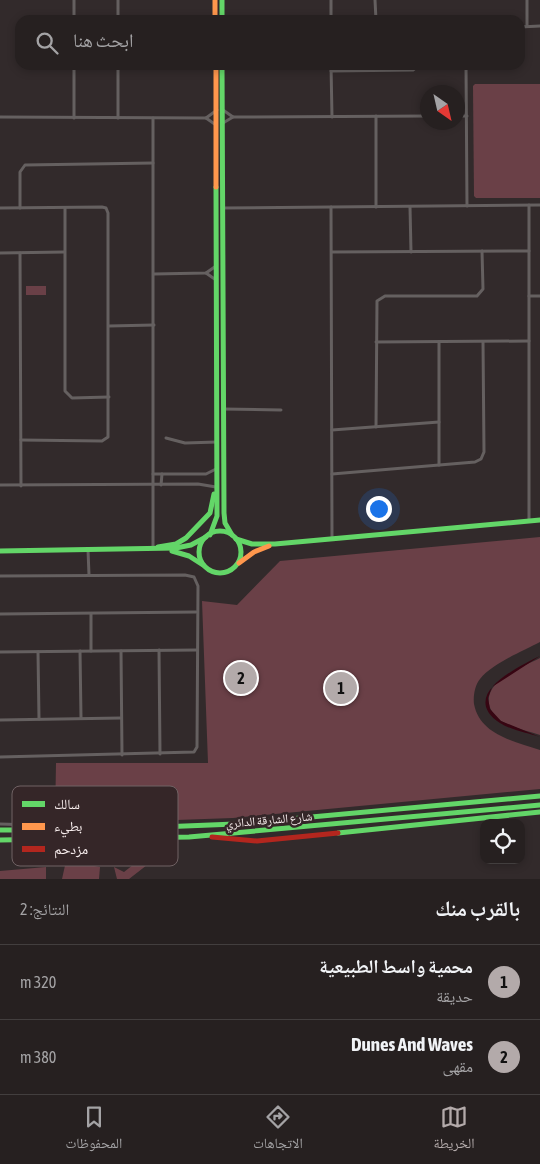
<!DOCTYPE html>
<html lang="ar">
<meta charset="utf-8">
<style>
:root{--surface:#262020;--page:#2e2829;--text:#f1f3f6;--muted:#a4a3a5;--line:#423e3e;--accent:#b3aaaa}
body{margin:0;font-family:"Asap Condensed","Noto Naskh Arabic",sans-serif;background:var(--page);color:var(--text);direction:rtl}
.controls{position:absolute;right:15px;bottom:15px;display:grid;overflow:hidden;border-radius:10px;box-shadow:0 2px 8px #0003}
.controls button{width:45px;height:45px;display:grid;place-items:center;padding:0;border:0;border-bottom:1px solid var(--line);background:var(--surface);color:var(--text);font:25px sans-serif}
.compass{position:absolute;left:420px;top:85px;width:45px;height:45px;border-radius:50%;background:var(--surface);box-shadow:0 2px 8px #0003;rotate:146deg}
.you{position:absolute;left:378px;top:508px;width:18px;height:18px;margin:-12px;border:4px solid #fff;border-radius:50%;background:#1a73e8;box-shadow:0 0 0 8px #1a73e833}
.badge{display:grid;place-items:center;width:32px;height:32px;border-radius:50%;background:var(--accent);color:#111;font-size:16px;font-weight:700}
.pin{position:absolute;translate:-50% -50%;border:2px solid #fff;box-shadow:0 1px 5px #0006}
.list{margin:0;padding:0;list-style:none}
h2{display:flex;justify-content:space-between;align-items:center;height:65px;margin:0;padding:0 20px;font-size:21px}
h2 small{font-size:16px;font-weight:400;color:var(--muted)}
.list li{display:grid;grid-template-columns:32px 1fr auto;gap:15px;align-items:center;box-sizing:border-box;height:75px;padding:0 20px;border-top:1px solid var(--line)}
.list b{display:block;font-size:19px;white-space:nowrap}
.list p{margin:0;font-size:16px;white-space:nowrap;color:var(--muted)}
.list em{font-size:16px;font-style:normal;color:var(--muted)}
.icon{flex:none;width:28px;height:28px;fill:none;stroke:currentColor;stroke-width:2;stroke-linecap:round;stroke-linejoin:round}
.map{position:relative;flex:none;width:540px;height:879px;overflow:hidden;direction:ltr}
.search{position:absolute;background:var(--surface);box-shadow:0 2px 8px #0003;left:15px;right:15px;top:15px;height:55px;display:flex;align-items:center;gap:12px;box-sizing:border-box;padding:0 18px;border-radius:15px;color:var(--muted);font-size:19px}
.sheet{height:215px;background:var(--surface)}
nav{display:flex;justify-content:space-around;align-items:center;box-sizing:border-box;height:70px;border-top:1px solid var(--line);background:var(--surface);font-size:14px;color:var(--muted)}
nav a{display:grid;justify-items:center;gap:2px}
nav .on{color:var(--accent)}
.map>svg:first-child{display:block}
.green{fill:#6a4047}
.water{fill:#370512}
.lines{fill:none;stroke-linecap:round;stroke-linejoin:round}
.street{stroke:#656060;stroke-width:3}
.fast{stroke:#63d668;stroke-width:5}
.slow{stroke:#ff974d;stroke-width:5}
.jam{stroke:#b3261e;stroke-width:5}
.labels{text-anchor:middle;stroke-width:5;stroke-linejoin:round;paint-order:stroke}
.street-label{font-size:12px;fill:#f9efef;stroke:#352628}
.key{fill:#352628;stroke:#706264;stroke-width:1}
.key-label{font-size:14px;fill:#f9efef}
</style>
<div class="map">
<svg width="540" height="879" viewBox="0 0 540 879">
<rect width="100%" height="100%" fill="#322a2b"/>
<g class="green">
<path d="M475,84H540V198H476L474,196L473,86Z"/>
<rect x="26" y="286" width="20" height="9"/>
<path d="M540,537V642C523,651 493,663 480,679C475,685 473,696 474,704C480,735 514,741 540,750V789L233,818L148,821L55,820L56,763H208L202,601L237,605L280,561Z"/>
<path d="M540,658V735C528,731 514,728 503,722C497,719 490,711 489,704C485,680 522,667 540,658Z"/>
<path d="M66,861L100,867L99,879H62Z"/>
<path d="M138,861L147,865L129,879H117L114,867L124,872Z"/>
<path d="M46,867V879H0V871Z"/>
</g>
<path class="water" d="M540,656L492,687L488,698L490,709L501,721L540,737C528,733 511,730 500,723C458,695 518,667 540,656Z"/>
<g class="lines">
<g class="street">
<path d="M375,0L376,20"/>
<path d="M527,0V26"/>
<path d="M74,20V0"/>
<path d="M118,20V0"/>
<path d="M331,20V0"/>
<path d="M520,27L540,26"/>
<path d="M331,65L332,117"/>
<path d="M466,65L467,206"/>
<path d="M331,71L413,70L419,65"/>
<path d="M223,110L233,117"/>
<path d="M458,116H467"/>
<path d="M0,117L206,118L216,125"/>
<path d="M74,118V65"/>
<path d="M118,118V65"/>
<path d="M153,118V548"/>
<path d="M206,118L217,110"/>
<path d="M223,123L233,117L428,116"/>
<path d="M529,205V521"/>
<path d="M331,207L332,539"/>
<path d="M376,207V116"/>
<path d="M410,207L411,252"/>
<path d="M0,208L102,207L106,208L108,213V437L102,441L21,440"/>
<path d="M20,208V172L25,165L153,163"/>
<path d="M65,208V391L72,398L109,397"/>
<path d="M223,208L540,205"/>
<path d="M332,252L529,251"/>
<path d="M0,253L64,252"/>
<path d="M20,253L21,486"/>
<path d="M206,273L216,280"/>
<path d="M154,274L206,273L216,266"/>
<path d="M529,296H540"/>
<path d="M109,326L154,325"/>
<path d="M376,342L529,341"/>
<path d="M223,409L281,410"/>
<path d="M376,427L377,301L385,296H477L483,289L482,251"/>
<path d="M332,430L439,422"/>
<path d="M166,438L185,443L217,442"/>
<path d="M439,465V342"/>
<path d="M153,474H206L216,469"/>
<path d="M332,474L475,462L481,459L484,452L483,342"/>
<path d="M0,485L198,484L216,487"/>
<path d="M161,485L162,474"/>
<path d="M88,550L89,575"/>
<path d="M0,576L185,575L194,577L198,586L197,747L194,752L0,757"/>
<path d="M0,614L196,612"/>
<path d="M91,614V651"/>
<path d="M159,650L160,754"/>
<path d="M80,651L81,718"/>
<path d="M121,651L122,755"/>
<path d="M0,652L197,650"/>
<path d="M38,652L39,719"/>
<path d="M0,720L121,718"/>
<path d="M0,824L99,827"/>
</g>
<g class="fast">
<path d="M222,0V20"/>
<path d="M222,65L224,513L225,523L232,535"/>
<circle cx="220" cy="552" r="21"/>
<path d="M210,535L217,516L216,187"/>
<path d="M236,539L252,544H275L540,520"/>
<path d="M158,547L176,544L186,538L210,513L214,494"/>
<path d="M0,551L176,548L191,545L206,537"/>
<path d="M172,551L189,556L203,565"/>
<path d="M0,830H85L235,824L540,796"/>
<path d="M338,833L540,812"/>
<path d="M0,840L189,837L540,805"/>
</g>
<g class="slow">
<path d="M215,0V20"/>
<path d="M216,65V187"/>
<path d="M239,563L254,552L269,546"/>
</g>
<path class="jam" d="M212,837L257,841L338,833"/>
</g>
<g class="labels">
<g class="street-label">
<text transform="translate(269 820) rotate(-5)" y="4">شارع الشارقة الدائري</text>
</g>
</g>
<rect x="12" y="786" width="166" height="80" rx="8" class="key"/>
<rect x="22" y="801" width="23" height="6" fill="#63d668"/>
<rect x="22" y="823" width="23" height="7" fill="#ff974d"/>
<rect x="22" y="846" width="23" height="6" fill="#b3261e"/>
<g class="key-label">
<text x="54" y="809">سالك</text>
<text x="54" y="831">بطيء</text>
<text x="54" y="854">مزدحم</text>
</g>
</svg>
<div class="controls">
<button><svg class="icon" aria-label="locate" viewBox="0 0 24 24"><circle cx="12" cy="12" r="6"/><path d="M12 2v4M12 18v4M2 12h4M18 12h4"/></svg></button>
</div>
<svg class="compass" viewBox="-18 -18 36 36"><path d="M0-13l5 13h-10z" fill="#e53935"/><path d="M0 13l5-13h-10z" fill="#a4a3a5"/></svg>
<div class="you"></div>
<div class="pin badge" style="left:341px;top:688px">1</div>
<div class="pin badge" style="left:241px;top:678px">2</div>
<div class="search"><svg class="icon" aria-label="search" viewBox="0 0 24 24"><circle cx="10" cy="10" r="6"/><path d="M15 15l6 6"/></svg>ابحث هنا</div>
</div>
<section class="sheet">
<h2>بالقرب منك<small>النتائج: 2</small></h2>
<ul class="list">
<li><span class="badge">1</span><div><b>محمية واسط الطبيعية</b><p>حديقة</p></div><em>320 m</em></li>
<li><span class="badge">2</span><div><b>Dunes And Waves</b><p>مقهى</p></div><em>380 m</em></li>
</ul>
</section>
<nav>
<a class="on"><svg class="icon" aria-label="map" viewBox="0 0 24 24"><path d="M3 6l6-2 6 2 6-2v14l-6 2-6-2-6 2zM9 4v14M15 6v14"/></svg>الخريطة</a>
<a><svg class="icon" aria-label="directions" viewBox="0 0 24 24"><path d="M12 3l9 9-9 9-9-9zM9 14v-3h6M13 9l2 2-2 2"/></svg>الاتجاهات</a>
<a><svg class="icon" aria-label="saved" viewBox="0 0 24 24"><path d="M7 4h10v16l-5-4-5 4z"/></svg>المحفوظات</a>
</nav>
